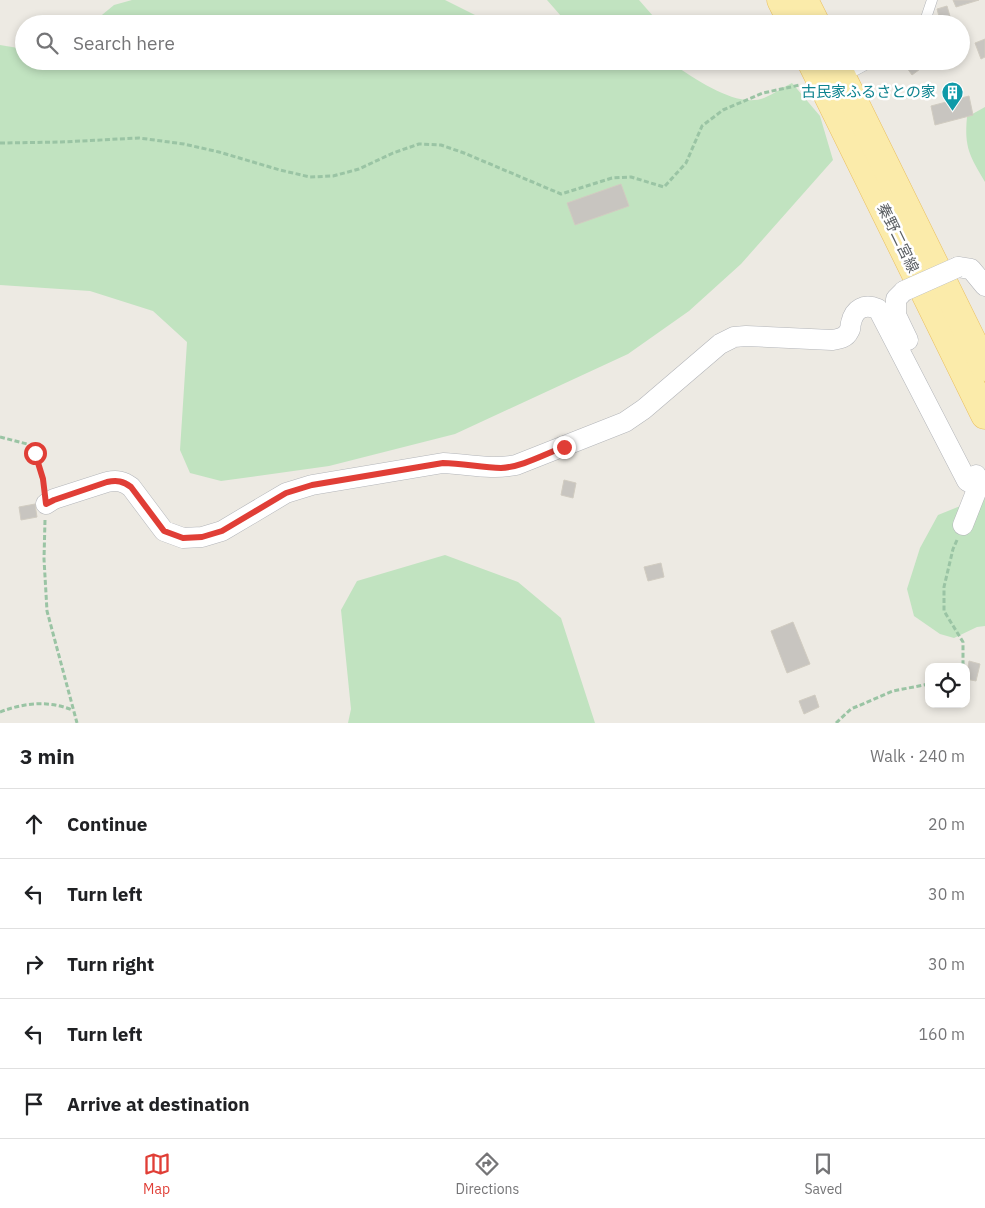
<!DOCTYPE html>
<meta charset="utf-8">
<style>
:root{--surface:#fff;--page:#f2f2f2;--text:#202124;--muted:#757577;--line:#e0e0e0;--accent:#e03e36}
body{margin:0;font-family:"IBM Plex Sans","Noto Sans JP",sans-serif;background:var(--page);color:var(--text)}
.controls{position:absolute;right:15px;bottom:15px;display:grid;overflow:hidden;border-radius:10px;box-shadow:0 2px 8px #0003}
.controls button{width:45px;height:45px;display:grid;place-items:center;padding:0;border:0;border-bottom:1px solid var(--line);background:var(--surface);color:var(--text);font:25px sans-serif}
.stop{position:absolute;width:15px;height:15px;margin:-11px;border:4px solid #e03e36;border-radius:50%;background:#fff}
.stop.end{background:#e03e36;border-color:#fff;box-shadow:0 1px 5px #0008}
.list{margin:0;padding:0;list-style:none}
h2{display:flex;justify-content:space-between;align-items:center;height:65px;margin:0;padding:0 20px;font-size:21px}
h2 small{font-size:16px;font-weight:400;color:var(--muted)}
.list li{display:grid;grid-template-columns:32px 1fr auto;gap:15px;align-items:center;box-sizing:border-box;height:70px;padding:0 20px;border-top:1px solid var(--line)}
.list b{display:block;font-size:19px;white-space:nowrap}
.list em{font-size:16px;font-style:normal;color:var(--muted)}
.icon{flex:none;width:28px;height:28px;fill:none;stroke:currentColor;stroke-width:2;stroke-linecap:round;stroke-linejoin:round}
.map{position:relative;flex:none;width:985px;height:723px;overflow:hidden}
.search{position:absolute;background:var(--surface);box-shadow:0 2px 8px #0003;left:15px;right:15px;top:15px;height:55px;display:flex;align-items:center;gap:12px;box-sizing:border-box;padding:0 18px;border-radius:28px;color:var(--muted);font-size:19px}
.sheet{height:415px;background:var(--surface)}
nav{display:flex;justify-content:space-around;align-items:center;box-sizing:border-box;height:70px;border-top:1px solid var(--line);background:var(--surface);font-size:14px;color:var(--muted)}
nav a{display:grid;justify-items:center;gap:2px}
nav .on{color:var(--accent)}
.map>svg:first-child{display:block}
.green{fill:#c1e3c0}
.building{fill:#c8c5c0;stroke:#d1ccc1}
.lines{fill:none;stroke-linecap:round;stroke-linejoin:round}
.service-casing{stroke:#b3b5b9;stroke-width:11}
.minor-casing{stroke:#b3b5b9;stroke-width:21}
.primary-casing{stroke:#eabf5f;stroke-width:29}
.path{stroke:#9ac4a4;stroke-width:3;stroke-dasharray:5 2.5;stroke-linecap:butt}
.service{stroke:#fff;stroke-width:10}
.minor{stroke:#fff;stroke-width:20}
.primary{stroke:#fbebaa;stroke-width:28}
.minor-bridge-casing{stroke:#b3b5b9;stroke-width:21;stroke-linecap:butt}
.minor-bridge{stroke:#fff;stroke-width:20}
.route{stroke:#e03e36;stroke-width:6}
.labels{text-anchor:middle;stroke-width:5;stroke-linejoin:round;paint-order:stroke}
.culture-label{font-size:15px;fill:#0d838f;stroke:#fff;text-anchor:end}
.street-label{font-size:15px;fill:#5b5f63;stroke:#fff}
</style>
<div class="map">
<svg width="985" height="723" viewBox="0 0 985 723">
<rect width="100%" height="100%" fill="#edeae3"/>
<g class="green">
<path d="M132,0H445L493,24H91L114,5Z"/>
<path d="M547,0H639L660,24H568Z"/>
<path d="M0,45L24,49V61H675L677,67C699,81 737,108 764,98C774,94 783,87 792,83L820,116L833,160L741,264L689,311L628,354L455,434L329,466L221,481L190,473L180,450L187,342L153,311L90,291L0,285Z"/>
<path d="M985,107V182C970,156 964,148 967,117Z"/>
<path d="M985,496V626L977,627L954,638L940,634L914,616L907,589L920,548L938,515Z"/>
<path d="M445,555L518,582L561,618L595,723H348L351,709L341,610L357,581Z"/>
</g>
<g class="building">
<path d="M953,0H979L956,7Z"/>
<path d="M947,6L952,23L959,21L960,24H941L937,9Z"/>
<path d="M961,28L967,48L961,50Z"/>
<path d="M985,39V57L981,59L975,43Z"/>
<path d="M902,61H931L912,75Z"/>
<path d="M969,96L973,115L935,125L931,106Z"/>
<path d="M621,184L629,206L575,225L567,203Z"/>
<path d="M564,480L576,483L573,498L561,495Z"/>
<path d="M35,504L37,517L21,520L19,507Z"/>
<path d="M661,563L664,577L648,581L644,567Z"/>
<path d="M793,622L810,664L787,673L771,631Z"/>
<path d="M969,661L980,664L976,681L966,679Z"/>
<path d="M815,695L819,707L804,714L799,701Z"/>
</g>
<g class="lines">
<defs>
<g id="service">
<path d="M924,24L932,0"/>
<path d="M856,70L873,61"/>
</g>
<g id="minor">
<path d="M958,267L971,269L985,286"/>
<path d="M904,291L896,299V315L908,340"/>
<path d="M46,504L54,499L107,482C117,480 123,481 131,487L164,531L183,538L202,537L222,531L286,493L312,485L443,463C468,464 491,470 516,465L625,422L644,409L720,344L734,337L746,336L832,340C839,339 846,338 849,331C851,329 850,326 851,323C854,309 864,303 878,309L967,481L978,487"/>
<path d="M963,525L978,487L976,475"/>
</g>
<g id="primary">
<path d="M781,0L793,24"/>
<path d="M804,0L816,24"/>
<path d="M811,61L985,415"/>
<path d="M834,61L985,367"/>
</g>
</defs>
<use href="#service" class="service-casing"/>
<use href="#minor" class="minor-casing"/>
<use href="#primary" class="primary-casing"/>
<g class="path">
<path d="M0,143L61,142L139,138L184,144L219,152L280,170L310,177L333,176L359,169L393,153L419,144L441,145L464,153L561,194L612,178L631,177L664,187L686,163L702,126L723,110L763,93L800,85"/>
<path d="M0,437L27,444L35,453L43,484"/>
<path d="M45,520L44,559L47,611L77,723"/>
<path d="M957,540L953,549L944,587V611L963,642V667"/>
<path d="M0,712C23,703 49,700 72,710"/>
<path d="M836,723L851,709L893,691L929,684"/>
</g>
<use href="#service" class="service"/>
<use href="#minor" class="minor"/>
<use href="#primary" class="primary"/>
<defs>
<path id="minor-bridge" d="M904,291L958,267"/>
</defs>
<use href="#minor-bridge" class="minor-bridge-casing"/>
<use href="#minor-bridge" class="minor-bridge"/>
</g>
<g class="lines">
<path class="route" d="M35,453L43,479L46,504L54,500L107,482C117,480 123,481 131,487L164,531L183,538L202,537L222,531L286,493L312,485L443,463C463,463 482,468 501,468C522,467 545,454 564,447"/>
</g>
<defs>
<symbol id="building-pin" viewBox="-11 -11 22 30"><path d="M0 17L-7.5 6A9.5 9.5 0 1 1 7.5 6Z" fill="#0f9aa8" stroke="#fff"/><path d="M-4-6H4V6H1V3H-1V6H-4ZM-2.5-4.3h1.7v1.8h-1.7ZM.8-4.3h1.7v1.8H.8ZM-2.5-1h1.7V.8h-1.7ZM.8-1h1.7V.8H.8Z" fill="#fff"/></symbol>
</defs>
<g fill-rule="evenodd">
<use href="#building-pin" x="940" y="80" width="25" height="34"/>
</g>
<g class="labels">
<g class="culture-label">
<text x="936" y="97">古民家ふるさとの家</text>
</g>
<g class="street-label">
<text transform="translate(898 238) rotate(64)" y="5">秦野二宮線</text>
</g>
</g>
</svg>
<div class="controls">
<button><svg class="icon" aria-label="locate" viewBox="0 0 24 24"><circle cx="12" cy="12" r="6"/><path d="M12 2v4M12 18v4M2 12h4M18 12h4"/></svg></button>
</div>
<div class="stop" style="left:35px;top:453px"></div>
<div class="stop end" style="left:564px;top:447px"></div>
<div class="search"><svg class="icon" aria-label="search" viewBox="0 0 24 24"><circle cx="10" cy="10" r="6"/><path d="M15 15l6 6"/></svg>Search here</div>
</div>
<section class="sheet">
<h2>3 min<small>Walk · 240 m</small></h2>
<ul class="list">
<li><svg class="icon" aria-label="ahead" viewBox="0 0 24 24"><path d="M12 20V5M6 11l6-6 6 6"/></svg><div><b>Continue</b></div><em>20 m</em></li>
<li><svg class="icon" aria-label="left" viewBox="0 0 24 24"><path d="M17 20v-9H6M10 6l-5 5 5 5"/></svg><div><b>Turn left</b></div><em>30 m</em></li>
<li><svg class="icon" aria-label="right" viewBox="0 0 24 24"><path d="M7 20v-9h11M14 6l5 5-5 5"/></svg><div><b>Turn right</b></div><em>30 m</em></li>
<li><svg class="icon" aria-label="left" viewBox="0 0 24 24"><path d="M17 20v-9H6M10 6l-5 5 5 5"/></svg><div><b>Turn left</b></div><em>160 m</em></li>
<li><svg class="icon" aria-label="arrive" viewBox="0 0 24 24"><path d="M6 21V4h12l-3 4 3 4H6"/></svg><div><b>Arrive at destination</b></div></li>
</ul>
</section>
<nav>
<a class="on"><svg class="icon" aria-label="map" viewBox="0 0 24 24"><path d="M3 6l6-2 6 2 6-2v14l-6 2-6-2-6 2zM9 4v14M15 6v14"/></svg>Map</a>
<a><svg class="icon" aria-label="directions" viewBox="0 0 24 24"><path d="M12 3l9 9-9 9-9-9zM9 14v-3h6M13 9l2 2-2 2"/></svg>Directions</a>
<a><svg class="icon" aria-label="saved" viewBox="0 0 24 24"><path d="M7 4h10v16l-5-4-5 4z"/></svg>Saved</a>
</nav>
